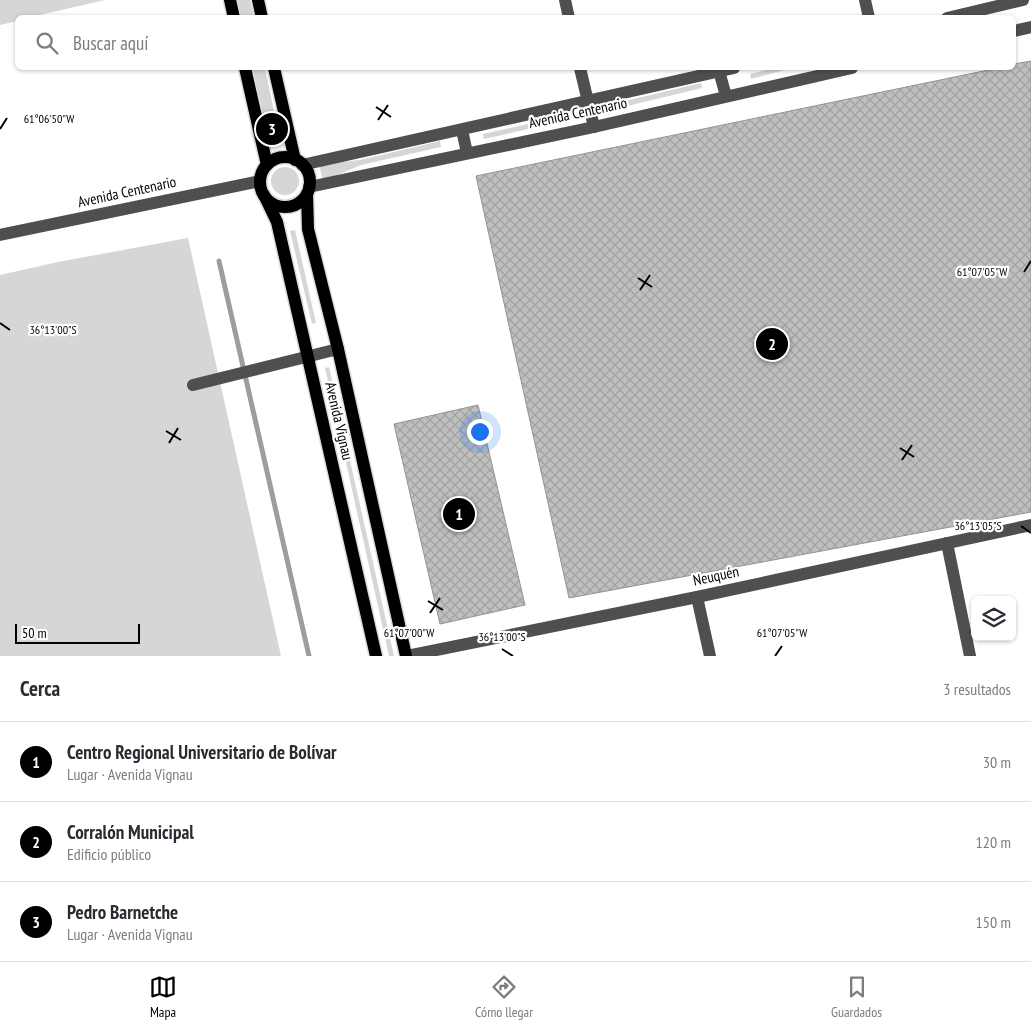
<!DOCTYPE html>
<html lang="es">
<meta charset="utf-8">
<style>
:root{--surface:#fff;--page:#f2f2f3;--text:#2b2b33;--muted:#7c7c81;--line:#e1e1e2;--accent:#000}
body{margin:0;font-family:"PT Sans Narrow",sans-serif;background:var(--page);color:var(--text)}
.controls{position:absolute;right:15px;bottom:15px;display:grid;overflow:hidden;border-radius:8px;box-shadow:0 1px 4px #0004}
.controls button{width:45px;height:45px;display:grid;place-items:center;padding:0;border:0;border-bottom:1px solid var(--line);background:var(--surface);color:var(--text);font:25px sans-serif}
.scale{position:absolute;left:15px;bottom:12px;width:125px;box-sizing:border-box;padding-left:5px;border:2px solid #000;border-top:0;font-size:14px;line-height:18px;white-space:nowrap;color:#000;-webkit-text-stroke:4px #fff;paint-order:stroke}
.you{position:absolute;left:479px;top:431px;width:18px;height:18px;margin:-12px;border:4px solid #fff;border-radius:50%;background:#1a73e8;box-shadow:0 0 0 8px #1a73e833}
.badge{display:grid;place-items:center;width:32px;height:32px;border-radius:50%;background:var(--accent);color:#fff;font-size:16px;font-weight:700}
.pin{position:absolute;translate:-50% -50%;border:2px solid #fff;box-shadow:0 1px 5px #0006}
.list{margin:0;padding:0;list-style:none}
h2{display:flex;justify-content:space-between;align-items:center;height:65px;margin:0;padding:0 20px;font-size:21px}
h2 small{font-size:16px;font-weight:400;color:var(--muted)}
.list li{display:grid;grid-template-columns:32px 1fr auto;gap:15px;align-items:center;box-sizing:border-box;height:80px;padding:0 20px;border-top:1px solid var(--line)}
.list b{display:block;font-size:19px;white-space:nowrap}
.list p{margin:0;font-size:16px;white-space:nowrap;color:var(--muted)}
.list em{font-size:16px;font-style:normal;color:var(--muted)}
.icon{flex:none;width:28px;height:28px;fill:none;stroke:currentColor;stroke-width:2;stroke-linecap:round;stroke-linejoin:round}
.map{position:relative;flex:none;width:1031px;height:656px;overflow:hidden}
.search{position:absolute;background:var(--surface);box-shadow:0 1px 4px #0004;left:15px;right:15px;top:15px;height:55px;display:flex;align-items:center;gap:12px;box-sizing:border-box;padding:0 18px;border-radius:8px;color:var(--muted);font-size:19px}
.sheet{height:305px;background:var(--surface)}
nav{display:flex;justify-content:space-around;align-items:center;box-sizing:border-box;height:70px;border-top:1px solid var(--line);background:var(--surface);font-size:14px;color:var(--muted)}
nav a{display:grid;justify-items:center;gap:2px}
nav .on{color:var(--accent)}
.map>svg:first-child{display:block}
.grass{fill:#d6d6d6}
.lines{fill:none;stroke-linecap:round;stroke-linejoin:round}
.stream{stroke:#9d9d9d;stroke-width:5}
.building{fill:url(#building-cross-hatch);stroke:#939393}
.major-casing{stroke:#dbdbdb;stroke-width:15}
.minor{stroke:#4f4f4f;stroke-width:12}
.major{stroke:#000;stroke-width:12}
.ticks{fill:none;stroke:#000;stroke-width:2}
.labels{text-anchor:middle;stroke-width:4.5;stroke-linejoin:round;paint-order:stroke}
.street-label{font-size:15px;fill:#000;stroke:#fff}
.ticks-label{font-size:12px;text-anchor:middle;fill:#000;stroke:#fff;stroke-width:4.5;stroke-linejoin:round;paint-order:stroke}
</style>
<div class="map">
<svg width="1031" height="656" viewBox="0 0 1031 656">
<defs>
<pattern id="building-cross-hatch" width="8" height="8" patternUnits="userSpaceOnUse" patternTransform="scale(1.25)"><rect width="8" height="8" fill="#bfbfbf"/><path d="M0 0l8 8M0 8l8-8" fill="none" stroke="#a2a2a2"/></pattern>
</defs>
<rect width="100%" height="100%" fill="#fff"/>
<g class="grass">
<path d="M0,0H105L31,17L18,18L17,21L0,25Z"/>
<path d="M236,0H250L254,17H240Z"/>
<path d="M251,68H265L279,135L267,137Z"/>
<path d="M774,68L788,69L751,79L750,74Z"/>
<path d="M701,83L702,88L623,107L621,102Z"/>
<path d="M563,116L564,121L484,139L483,134Z"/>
<path d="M440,141L441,147L361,165L323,181L319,164L360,160Z"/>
<circle cx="285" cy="181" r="14"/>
<path d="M295,230L316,323L312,324L290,231Z"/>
<path d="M188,238L281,656H0V275L58,262Z"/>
<path d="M329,367L394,656H389L325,368Z"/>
</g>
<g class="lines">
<path class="stream" d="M219,261L309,656"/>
</g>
<g class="building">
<path d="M1031,61V512L569,598L476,176L998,68H1014V64Z"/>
<path d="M478,405L525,605L440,624L394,424Z"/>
</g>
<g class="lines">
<defs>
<g id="major">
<path d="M230,0L234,18"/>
<path d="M258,0L262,18"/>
<path d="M245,68L267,165"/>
<path d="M274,68L295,160"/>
<circle cx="285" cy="182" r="25"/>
<path d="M307,194L308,229L338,349L406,656"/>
<path d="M264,195L277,222L376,656"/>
</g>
</defs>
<use href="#major" class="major-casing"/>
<g class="minor">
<path d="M565,0L569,18"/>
<path d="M865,0L869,18"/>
<path d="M947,18L1023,0"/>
<path d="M1014,31L1031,27"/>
<path d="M580,68L594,127"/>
<path d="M719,71L726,96"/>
<path d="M462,130L467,153"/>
<path d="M302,165L734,68"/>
<path d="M309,187L594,127L852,68"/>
<path d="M0,235L260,181"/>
<path d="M193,385L338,349"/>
<path d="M947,543L970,656"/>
<path d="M697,597L710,656"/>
<path d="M407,656L697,597L1031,525"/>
</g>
<use href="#major" class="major"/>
</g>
<path class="ticks" d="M376,107L391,117M378,120L388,105M0,129L7,118M1024,272L1031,261M638,278L652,287M640,290L650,275M0,323L10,330M166,431L181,440M169,443L178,428M900,448L914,457M902,460L912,445M1021,526L1031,533M428,601L443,610M430,613L440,598M502,649L513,656M402,656L409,646M775,656L782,646"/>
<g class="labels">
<g class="street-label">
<text transform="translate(578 113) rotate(-12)" y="5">Avenida Centenario</text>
<text transform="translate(127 192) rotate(-12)" y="5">Avenida Centenario</text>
<text transform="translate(339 421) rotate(77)" y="5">Avenida Vignau</text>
<text transform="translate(716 576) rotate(-12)" y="5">Neuquén</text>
</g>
</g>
<g class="ticks-label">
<text x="49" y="123">61°06'50"W</text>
<text x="982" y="276">61°07'05"W</text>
<text x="53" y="334">36°13'00"S</text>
<text x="978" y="530">36°13'05"S</text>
<text x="409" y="637">61°07'00"W</text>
<text x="782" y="637">61°07'05"W</text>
<text x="502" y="641">36°13'00"S</text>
</g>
</svg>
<div class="controls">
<button><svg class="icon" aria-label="layers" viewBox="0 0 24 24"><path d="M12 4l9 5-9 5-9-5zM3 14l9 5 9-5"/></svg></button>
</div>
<div class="scale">50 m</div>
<div class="you"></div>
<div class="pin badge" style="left:459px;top:514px">1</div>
<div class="pin badge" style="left:772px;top:344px">2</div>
<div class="pin badge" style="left:272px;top:129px">3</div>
<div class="search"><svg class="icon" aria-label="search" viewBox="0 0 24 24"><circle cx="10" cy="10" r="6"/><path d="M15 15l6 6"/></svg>Buscar aquí</div>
</div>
<section class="sheet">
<h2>Cerca<small>3 resultados</small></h2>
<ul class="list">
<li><span class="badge">1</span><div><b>Centro Regional Universitario de Bolívar</b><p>Lugar · Avenida Vignau</p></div><em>30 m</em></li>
<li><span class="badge">2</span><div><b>Corralón Municipal</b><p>Edificio público</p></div><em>120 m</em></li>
<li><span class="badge">3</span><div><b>Pedro Barnetche</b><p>Lugar · Avenida Vignau</p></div><em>150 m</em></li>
</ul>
</section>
<nav>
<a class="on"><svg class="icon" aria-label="map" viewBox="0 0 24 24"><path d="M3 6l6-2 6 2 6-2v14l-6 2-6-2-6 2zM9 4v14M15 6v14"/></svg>Mapa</a>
<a><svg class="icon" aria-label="directions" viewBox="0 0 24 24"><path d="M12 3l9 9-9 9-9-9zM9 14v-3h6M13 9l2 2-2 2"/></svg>Cómo llegar</a>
<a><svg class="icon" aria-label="saved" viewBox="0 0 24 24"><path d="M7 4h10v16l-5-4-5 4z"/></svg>Guardados</a>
</nav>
